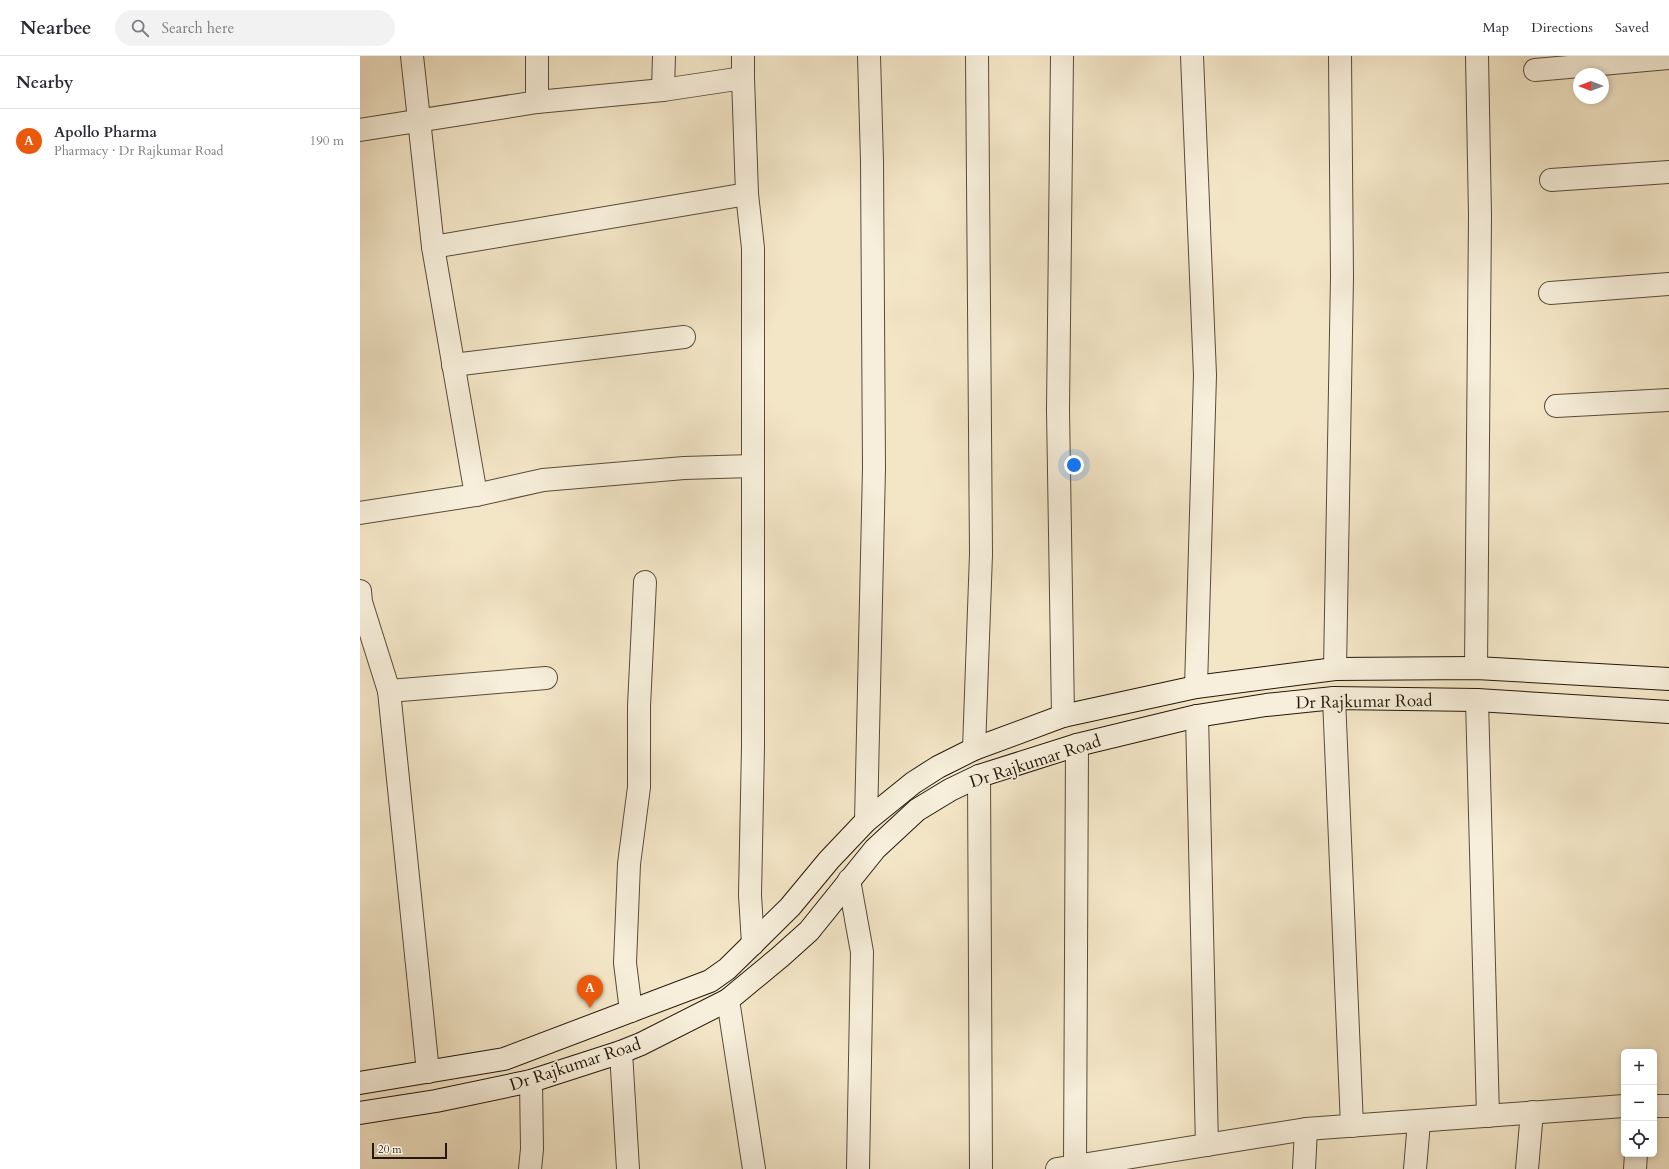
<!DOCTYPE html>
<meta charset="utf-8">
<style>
:root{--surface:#fff;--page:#f2f2f3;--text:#2b2b33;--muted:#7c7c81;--line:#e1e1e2;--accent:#ea580c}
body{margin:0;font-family:Cardo,serif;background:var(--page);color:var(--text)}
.controls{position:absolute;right:12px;bottom:12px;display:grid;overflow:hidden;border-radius:6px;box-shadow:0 2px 6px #0003}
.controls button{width:36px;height:36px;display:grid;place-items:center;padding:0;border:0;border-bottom:1px solid var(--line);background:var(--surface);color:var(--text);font:20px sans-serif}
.compass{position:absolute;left:1213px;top:12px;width:36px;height:36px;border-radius:50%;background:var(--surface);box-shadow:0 2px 6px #0003;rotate:270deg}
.scale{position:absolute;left:12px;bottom:10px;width:75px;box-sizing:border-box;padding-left:4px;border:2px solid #25180a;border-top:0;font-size:11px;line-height:14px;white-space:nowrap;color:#25180a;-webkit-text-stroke:3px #f7efdb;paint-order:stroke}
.you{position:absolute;left:714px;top:409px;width:14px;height:14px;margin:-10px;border:3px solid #fff;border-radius:50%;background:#1a73e8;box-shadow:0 0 0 6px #1a73e833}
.badge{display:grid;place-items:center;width:26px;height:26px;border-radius:50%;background:var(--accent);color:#fff;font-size:13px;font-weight:700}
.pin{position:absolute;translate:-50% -33px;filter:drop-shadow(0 1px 2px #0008)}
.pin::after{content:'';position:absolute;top:21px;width:14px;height:12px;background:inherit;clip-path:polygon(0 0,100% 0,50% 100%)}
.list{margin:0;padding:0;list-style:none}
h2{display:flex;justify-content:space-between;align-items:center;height:52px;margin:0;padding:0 16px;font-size:17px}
h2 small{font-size:13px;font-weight:400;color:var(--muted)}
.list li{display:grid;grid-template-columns:26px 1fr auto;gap:12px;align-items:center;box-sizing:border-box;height:64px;padding:0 16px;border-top:1px solid var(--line)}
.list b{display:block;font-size:15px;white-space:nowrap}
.list p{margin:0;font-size:13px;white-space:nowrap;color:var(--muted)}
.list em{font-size:13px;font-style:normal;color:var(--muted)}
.icon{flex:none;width:22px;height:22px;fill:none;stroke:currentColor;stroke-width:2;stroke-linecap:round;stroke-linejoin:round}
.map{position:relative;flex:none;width:1309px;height:1113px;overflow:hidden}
header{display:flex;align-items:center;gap:24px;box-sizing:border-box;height:56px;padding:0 20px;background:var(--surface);border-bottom:1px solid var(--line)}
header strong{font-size:19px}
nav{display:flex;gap:22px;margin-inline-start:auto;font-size:14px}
.search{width:280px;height:36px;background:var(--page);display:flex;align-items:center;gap:10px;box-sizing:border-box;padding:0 14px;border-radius:22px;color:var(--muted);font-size:15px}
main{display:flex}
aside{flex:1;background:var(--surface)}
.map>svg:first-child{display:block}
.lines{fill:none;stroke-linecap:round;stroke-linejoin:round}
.street-casing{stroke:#584c39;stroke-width:24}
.secondary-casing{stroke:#25180a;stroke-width:24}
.street{stroke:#f7efdb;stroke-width:22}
.secondary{stroke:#f7efdb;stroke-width:22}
.labels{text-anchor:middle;stroke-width:3.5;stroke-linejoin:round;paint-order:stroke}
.street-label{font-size:17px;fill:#25180a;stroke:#f7efdb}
</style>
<header>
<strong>Nearbee</strong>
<div class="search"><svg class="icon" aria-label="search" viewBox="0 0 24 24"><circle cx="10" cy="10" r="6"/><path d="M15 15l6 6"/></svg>Search here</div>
<nav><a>Map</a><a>Directions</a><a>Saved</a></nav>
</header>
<main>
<aside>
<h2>Nearby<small></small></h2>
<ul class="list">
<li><span class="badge">A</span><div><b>Apollo Pharma</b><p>Pharmacy · Dr Rajkumar Road</p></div><em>190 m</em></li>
</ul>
</aside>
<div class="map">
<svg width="1309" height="1113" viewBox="0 0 1309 1113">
<rect width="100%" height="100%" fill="#f3e6c7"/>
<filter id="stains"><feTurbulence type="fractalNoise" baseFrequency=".005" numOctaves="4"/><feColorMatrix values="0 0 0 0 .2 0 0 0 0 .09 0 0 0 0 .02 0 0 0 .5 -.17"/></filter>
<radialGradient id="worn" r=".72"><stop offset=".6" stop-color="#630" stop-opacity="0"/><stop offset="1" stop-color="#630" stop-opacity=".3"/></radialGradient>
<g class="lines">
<defs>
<g id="street">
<path d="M52,0L73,191L116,439"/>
<path d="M702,0L698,354L703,660"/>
<path d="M832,0L845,319L836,631"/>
<path d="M1175,14L1309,2"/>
<path d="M383,22V0"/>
<path d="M303,34L304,0"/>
<path d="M177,46V0"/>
<path d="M0,74L177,46L303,34L383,22L387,138L393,192V691L390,839L393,888"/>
<path d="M1191,124L1309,116"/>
<path d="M73,191L387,138"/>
<path d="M1190,237L1309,228"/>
<path d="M93,309L324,281"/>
<path d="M1196,350L1309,344"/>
<path d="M0,457L116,439L183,424L324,412L392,410"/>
<path d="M0,535L1,546L29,635L68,1016"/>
<path d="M1116,612L1120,159L1117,0"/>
<path d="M975,613L982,220L980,0"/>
<path d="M29,635L186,622"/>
<path d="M974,642L992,1070"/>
<path d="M1117,644L1128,1060"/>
<path d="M837,660L847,1089"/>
<path d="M614,693L621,498L617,0"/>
<path d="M619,720L621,1113"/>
<path d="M506,765L514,412L512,105L509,0"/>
<path d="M489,824L502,896L498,1113"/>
<path d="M368,944L394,1113"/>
<path d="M271,955L265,907L269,808L279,731V650L285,526"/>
<path d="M261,996L268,1113"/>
<path d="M1294,1050H1309"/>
<path d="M715,1110L717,689"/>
<path d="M170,1113L172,1093L171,1025"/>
<path d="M697,1113L946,1073L1264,1050"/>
<path d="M944,1113L946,1073"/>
<path d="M1055,1113L1059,1066"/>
<path d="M1167,1113L1172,1056"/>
<path d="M1275,1113L1276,1098"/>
</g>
<g id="secondary">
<path d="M0,1027L144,1003L350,925L367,913L430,851L469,804L506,765L553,727L578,711L614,693L703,660L836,631L975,613L1116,612L1309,623"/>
<path d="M0,1057L76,1045L171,1025L261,996L281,988L368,944L420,901L449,875L515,793L557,754L590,734L619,720L717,689L837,660L906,649L974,642L1117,644L1309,656"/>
</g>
</defs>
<use href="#street" class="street-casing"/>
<use href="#secondary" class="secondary-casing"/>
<use href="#street" class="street"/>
<use href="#secondary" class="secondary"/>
</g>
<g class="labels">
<g class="street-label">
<text transform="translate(1004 645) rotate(-1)" y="6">Dr Rajkumar Road</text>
<text transform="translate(675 705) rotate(-18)" y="6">Dr Rajkumar Road</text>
<text transform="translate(215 1008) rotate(-18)" y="6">Dr Rajkumar Road</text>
</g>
</g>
<rect width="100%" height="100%" filter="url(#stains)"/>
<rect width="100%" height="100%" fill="url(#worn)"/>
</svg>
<div class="controls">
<button>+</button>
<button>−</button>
<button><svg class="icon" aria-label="locate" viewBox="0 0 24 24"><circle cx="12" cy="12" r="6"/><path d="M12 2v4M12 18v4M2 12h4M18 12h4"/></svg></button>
</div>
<svg class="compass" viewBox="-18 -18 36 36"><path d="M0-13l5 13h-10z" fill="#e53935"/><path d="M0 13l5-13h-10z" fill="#7c7c81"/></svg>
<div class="scale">20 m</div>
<div class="you"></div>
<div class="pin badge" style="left:230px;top:952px">A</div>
</div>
</main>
